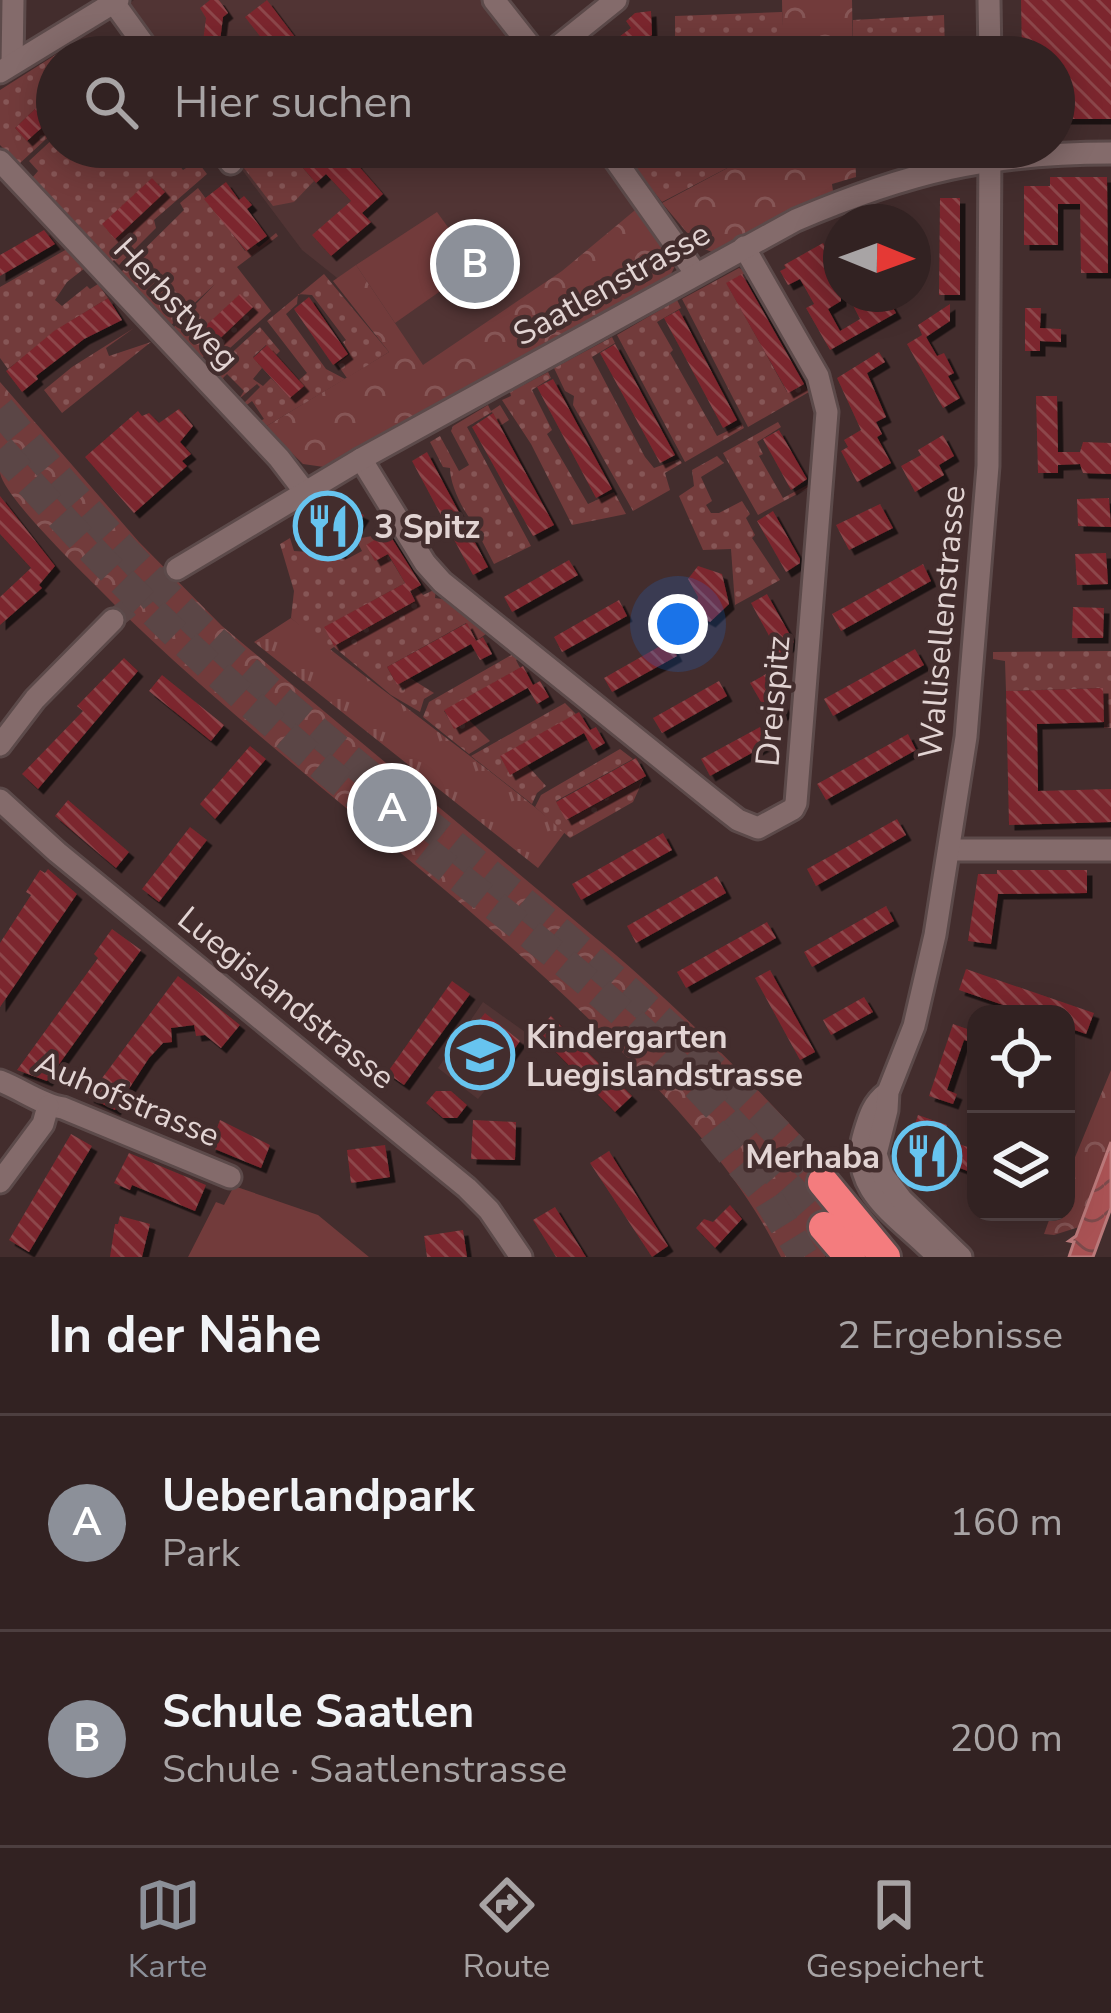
<!DOCTYPE html>
<html lang="de">
<meta charset="utf-8">
<style>
:root{--surface:#322222;--page:#3a2a2a;--text:#f1f3f6;--muted:#a8a4a5;--line:#4d3f40;--accent:#8c9099}
body{margin:0;font-family:"Nunito Sans",sans-serif;background:var(--page);color:var(--text)}
.controls{position:absolute;right:36px;bottom:36px;display:grid;overflow:hidden;border-radius:24px;box-shadow:0 6px 30px #0003}
.controls button{width:108px;height:108px;display:grid;place-items:center;padding:0;border:0;border-bottom:3px solid var(--line);background:var(--surface);color:var(--text);font:60px sans-serif}
.compass{position:absolute;left:823px;top:204px;width:108px;height:108px;border-radius:50%;background:var(--surface);box-shadow:0 6px 30px #0003;rotate:91deg}
.you{position:absolute;left:678px;top:624px;width:42px;height:42px;margin:-30px;border:9px solid #fff;border-radius:50%;background:#1a73e8;box-shadow:0 0 0 18px #1a73e833}
.badge{display:grid;place-items:center;width:78px;height:78px;border-radius:50%;background:var(--accent);color:#fff;font-size:39px;font-weight:700}
.pin{position:absolute;translate:-50% -50%;border:6px solid #fff;box-shadow:0 3px 12px #0006}
.list{margin:0;padding:0;list-style:none}
h2{display:flex;justify-content:space-between;align-items:center;height:156px;margin:0;padding:0 48px;font-size:51px}
h2 small{font-size:39px;font-weight:400;color:var(--muted)}
.list li{display:grid;grid-template-columns:78px 1fr auto;gap:36px;align-items:center;box-sizing:border-box;height:216px;padding:0 48px;border-top:3px solid var(--line)}
.list b{display:block;font-size:45px;white-space:nowrap}
.list p{margin:0;font-size:39px;white-space:nowrap;color:var(--muted)}
.list em{font-size:39px;font-style:normal;color:var(--muted)}
.icon{flex:none;width:66px;height:66px;fill:none;stroke:currentColor;stroke-width:2;stroke-linecap:round;stroke-linejoin:round}
.map{position:relative;flex:none;width:1111px;height:1257px;overflow:hidden}
.search{position:absolute;background:var(--surface);box-shadow:0 6px 30px #0003;left:36px;right:36px;top:36px;height:132px;display:flex;align-items:center;gap:30px;box-sizing:border-box;padding:0 42px;border-radius:66px;color:var(--muted);font-size:45px}
.sheet{height:588px;background:var(--surface)}
nav{display:flex;justify-content:space-around;align-items:center;box-sizing:border-box;height:168px;border-top:3px solid var(--line);background:var(--surface);font-size:33px;color:var(--muted)}
nav a{display:grid;justify-items:center;gap:6px}
nav .on{color:var(--accent)}
.map>svg:first-child{display:block}
.built{fill:#513434}
.grass{fill:url(#grass-tufts)}
.forest{fill:url(#forest-crowns)}
.garden{fill:url(#garden-dots)}
.pitch{fill:#723b3b}
.water{fill:url(#water-waves);stroke:#ba797a;stroke-width:3}
.building{fill:url(#building-back-hatch);filter:url(#shadow)}
.lines{fill:none;stroke-linecap:round;stroke-linejoin:round}
.minor-tunnel{stroke:#5b4646;stroke-width:21;stroke-dasharray:21 10;stroke-linecap:butt}
.highway-tunnel{stroke:#5b4646;stroke-width:30;stroke-dasharray:30 15;stroke-linecap:butt}
.minor-casing{stroke:#5c4a4a;stroke-width:27}
.highway-casing{stroke:#5c4a4a;stroke-width:36}
.minor{stroke:#846b6b;stroke-width:21}
.highway{stroke:#f47c7e;stroke-width:30}
.labels{text-anchor:middle;stroke-width:9;stroke-linejoin:round;paint-order:stroke}
.street-label{font-size:33px;fill:#e2d4d3;stroke:#432d2d}
.poi-label{font-size:33px;font-weight:bold;fill:#e2d4d3;stroke:#432d2d;text-anchor:start}
</style>
<div class="map">
<svg width="1111" height="1257" viewBox="0 0 1111 1257">
<defs>
<pattern id="grass-tufts" width="24" height="20" patternUnits="userSpaceOnUse" patternTransform="scale(3)"><rect width="24" height="20" fill="#723b3b"/><path d="M3 7l-1-3M5 7V3M7 7l1-3M15 17l-1-3M17 17v-4M19 17l1-3" fill="none" stroke="#865656"/></pattern>
<pattern id="forest-crowns" width="20" height="18" patternUnits="userSpaceOnUse" patternTransform="scale(3)"><rect width="20" height="18" fill="#723b3b"/><path d="M2 6a3 3 0 1 1 6 0M12 15a3 3 0 1 1 6 0" fill="none" stroke="#865656"/></pattern>
<pattern id="garden-dots" width="8" height="8" patternUnits="userSpaceOnUse" patternTransform="scale(3)"><rect width="8" height="8" fill="#723b3b"/><path d="M2 2h.1M6 6h.1" fill="none" stroke="#865656" stroke-width="1.8" stroke-linecap="round"/></pattern>
<pattern id="water-waves" width="16" height="10" patternUnits="userSpaceOnUse" patternTransform="scale(3)"><rect width="16" height="10" fill="#a95254"/><path d="M0 5q4-4 8 0t8 0" fill="none" stroke="#7c4a4b"/></pattern>
<pattern id="building-back-hatch" width="6" height="6" patternUnits="userSpaceOnUse" patternTransform="scale(3)"><rect width="6" height="6" fill="#7b282d"/><path d="M-1 5l2 2M0 0l6 6M5-1l2 2" fill="none" stroke="#8d464b"/></pattern>
<filter id="shadow"><feDropShadow dx="5.5" dy="5.5" stdDeviation="0" flood-color="#0009"/></filter>
</defs>
<rect width="100%" height="100%" fill="#432d2d"/>
<g class="built">
<path d="M134,0H486L529,57H157L128,5Z"/>
<path d="M225,147H596L666,240L424,385L341,281L302,250Z"/>
<path d="M483,1002L525,1032V1042L478,1099L438,1068Z"/>
</g>
<path class="grass" d="M291,618C381,691 476,757 565,832L538,868L254,642Z"/>
<g class="forest">
<path d="M782,0H852L853,57H783Z"/>
<path d="M719,147H855L856,177L832,184L833,191L715,253L699,247L662,203L733,165Z"/>
<path d="M640,206L678,260L670,276L331,468L303,464L265,427L389,352L333,281L356,265L423,365L562,271Z"/>
<path d="M0,382L139,542L222,626L616,955C690,1019 757,1087 823,1160L825,1257H781C742,1178 681,1111 619,1049C455,882 258,751 94,584C74,564 5,497 0,473C0,446 0,410 0,382Z"/>
<path d="M1111,1070V1142L1079,1227L1054,1235L1044,1234L1052,1212H1066V1179Z"/>
</g>
<g class="garden">
<path d="M782,12L784,41L679,46L675,57H663L668,55L667,42L675,41V16Z"/>
<path d="M944,15L945,49H926L925,44L909,45L908,49L868,45L867,49L858,47V57H853V20Z"/>
<path d="M60,52L64,57H57V88L15,128L28,141L57,114V129L19,164L0,145V90Z"/>
<path d="M56,136L57,147H181L171,155L183,170L197,161L207,174L154,220L156,228L119,265L114,260L111,263L32,178L38,171L29,161Z"/>
<path d="M228,147H285L314,181L294,202L273,206Z"/>
<path d="M626,147H706L729,167L662,202L622,152Z"/>
<path d="M198,188L245,251L255,244L259,247L276,233L278,236L237,267L271,311L208,368L215,361L208,353L200,359L172,329L215,284L169,327L119,274L184,210L180,203Z"/>
<path d="M67,249L85,268L67,282L55,300L62,306L87,286L90,289L98,284L108,298L63,326L8,369L0,358V287Z"/>
<path d="M739,268L747,272L727,284L787,392L804,384L809,392L748,427L682,299Z"/>
<path d="M324,274L389,352L347,378L337,364L350,354L343,342L346,340L312,295L298,294L297,304L286,314L326,369L345,379L265,427L258,422L264,419L252,401L244,407L242,405L260,387L257,384L239,399L244,391L227,374L223,378L230,392L215,378L218,374L215,368L260,327L280,351L276,355L266,345L253,357L262,368L253,379L263,386L271,378L291,398L303,386L299,380L307,373L267,321Z"/>
<path d="M677,300L681,308L657,322L673,350L670,353L717,436L742,424L744,428L685,462L617,335Z"/>
<path d="M134,328L106,348L109,356L151,342L62,413L44,390L72,367Z"/>
<path d="M612,337L615,343L592,357L645,457L654,468L679,459L682,463L665,473L670,490L633,511L573,405L574,396L565,391L554,368Z"/>
<path d="M548,372L551,378L532,390L552,430L547,434L588,504L614,492L626,514L572,525L531,444L502,400L511,396L510,392Z"/>
<path d="M488,405L491,411L500,405L509,420L500,426L492,412L467,427L531,546L494,564L481,539L484,534C469,523 450,489 450,468L443,467L430,442L440,436L459,471L469,465L451,431L453,426Z"/>
<path d="M778,422L781,427L757,442L763,454L759,456L783,498L811,483L812,486L758,515L723,453Z"/>
<path d="M717,456L724,463L701,477L712,501L706,505L711,513H719L742,501L750,514L746,518L755,535L752,538L780,580L735,605L731,549L703,550L679,496L694,486L692,470Z"/>
<path d="M388,528L378,538L405,583L325,627L334,645L414,601L410,591L417,587L423,595L436,589L435,598L455,601L490,631L476,641L466,623L387,667L397,685L410,678L434,693L424,699L420,712L391,695L334,647L328,651L291,618L294,591L280,544L290,538L294,551L339,554L347,559L362,551L356,539L372,536Z"/>
<path d="M1111,651V728H1104L1103,688L1006,691L1005,661L993,659V652Z"/>
<path d="M515,653L520,658L516,660L520,668L444,711L454,728L469,720L490,741L469,754L423,717L429,702Z"/>
<path d="M565,703L576,714L527,765L546,786L537,793L532,804L471,756Z"/>
<path d="M620,749L633,759L556,801L567,820L644,778L633,802L570,838L535,807L541,795Z"/>
</g>
<g class="pitch">
<path d="M437,212L476,266L395,323L356,265Z"/>
<path d="M234,1186L318,1215L369,1257H188L216,1202L224,1205Z"/>
</g>
<path class="water" d="M1111,1142V1208L1093,1257H1069L1074,1242L1069,1241L1076,1236Z"/>
<g class="building">
<path d="M210,0H219L228,13L223,17L218,57H201L206,18L200,8Z"/>
<path d="M267,0L310,57H276L245,17Z"/>
<path d="M1021,0H1111V119H1054V57H1022Z"/>
<path d="M651,11L652,35L618,57H592L631,28L626,21L635,13Z"/>
<path d="M57,88V114L27,141L15,128Z"/>
<path d="M285,147H315L328,162H355L343,147H377L356,163L383,194L362,213L371,222L331,256L312,235L351,201L326,174L316,183Z"/>
<path d="M1050,177H1107L1108,273H1081L1080,204H1058V245H1024V186H1050Z"/>
<path d="M152,178L165,192L115,239L102,224Z"/>
<path d="M226,182L239,200L244,196L252,205L247,209L267,236L246,251L204,199Z"/>
<path d="M940,198H960V295H939Z"/>
<path d="M44,230L55,244L0,276V255Z"/>
<path d="M823,243L828,252L841,244V301L828,309L840,331L860,319L847,294H885L896,313L830,350L806,308L814,304L800,279L788,285L780,271L786,268L784,265Z"/>
<path d="M742,274L804,384L788,393L726,283Z"/>
<path d="M240,294L253,307L213,345L200,331Z"/>
<path d="M309,297L348,354L333,365L294,309Z"/>
<path d="M108,298L122,320L84,339L36,376L38,379L22,392L6,371L54,331Z"/>
<path d="M950,304V321L926,337L937,356L944,353L954,373L948,376L960,398L943,408L907,344L922,335L918,325Z"/>
<path d="M1025,308H1041L1040,328L1061,329V342L1040,341V351H1025Z"/>
<path d="M679,310L737,420L723,428L664,318Z"/>
<path d="M615,344L675,455L660,463L600,353Z"/>
<path d="M267,345L304,386L290,398L253,358Z"/>
<path d="M879,352L885,362L867,373L886,417L876,422L882,434L877,437L891,463L857,482L841,451L848,447L844,440L861,430L837,378Z"/>
<path d="M553,379L612,489L596,498L537,387Z"/>
<path d="M1036,396H1057L1058,452H1080L1083,442L1111,443V474L1083,473L1080,464L1058,465V473H1038Z"/>
<path d="M179,409L193,426L180,442L191,454L182,461L187,466L134,513L85,457L138,411L142,416L149,413L159,423Z"/>
<path d="M493,413L554,525L533,536L472,427Z"/>
<path d="M779,430L807,479L791,490L763,439Z"/>
<path d="M943,435L954,456L939,465L944,475L915,492L901,466L921,455L918,450Z"/>
<path d="M427,452L488,567L473,575L412,461Z"/>
<path d="M0,496L55,566L39,585L42,588L0,625V597L31,568L0,534Z"/>
<path d="M1109,498L1111,527L1078,526L1077,499Z"/>
<path d="M880,504L893,528L849,550L836,525Z"/>
<path d="M345,506L364,515L340,554L311,549L312,520L336,519Z"/>
<path d="M773,511L800,559V563L786,572L757,521Z"/>
<path d="M388,532L421,585L410,591L415,601L334,646L324,627L405,583L388,554L375,561L366,545Z"/>
<path d="M1106,553L1108,584L1077,585L1075,554Z"/>
<path d="M569,560L578,575L512,612L504,597Z"/>
<path d="M923,564L931,581L841,631L832,614Z"/>
<path d="M698,566L722,574L729,604L710,622L695,614L698,597L688,579Z"/>
<path d="M767,594L794,642L779,654L751,603Z"/>
<path d="M619,600L627,616L562,652L554,637Z"/>
<path d="M1073,607L1104,608L1103,638H1072Z"/>
<path d="M467,623L476,641L483,637L492,654L480,660L471,644L397,685L387,667Z"/>
<path d="M669,641L677,656L612,692L604,678Z"/>
<path d="M915,649L924,665L833,716L824,699Z"/>
<path d="M124,658L138,671L38,789L22,774L83,711L77,706Z"/>
<path d="M523,666L533,685L540,681L549,697L537,704L528,688L531,686L454,729L444,710Z"/>
<path d="M766,674L787,712L772,721L750,683Z"/>
<path d="M162,675L224,725L211,741L149,691Z"/>
<path d="M719,681L727,696L662,733L653,718Z"/>
<path d="M1103,688L1104,722L1037,724L1038,791L1111,789V822L1009,825L1006,691Z"/>
<path d="M579,712L590,730L596,727L605,743L593,750L584,733L510,775L500,756Z"/>
<path d="M760,727L768,744L710,776L701,759Z"/>
<path d="M908,734L916,750L826,800L817,784Z"/>
<path d="M250,746L266,759L215,819L200,804Z"/>
<path d="M636,758L646,776L566,820L556,802Z"/>
<path d="M68,800L129,852L116,868L55,816Z"/>
<path d="M897,819L906,835L816,886L807,869Z"/>
<path d="M190,827L207,840L159,902L142,889Z"/>
<path d="M663,833L672,850L581,900L572,884Z"/>
<path d="M48,869L77,894L0,1007V943L31,895L26,892L40,870L45,873Z"/>
<path d="M997,870H1087V893L998,894L991,944L968,941L978,874H997Z"/>
<path d="M717,876L726,893L636,943L627,926Z"/>
<path d="M886,906L894,921L812,967L804,952Z"/>
<path d="M767,922L776,938L686,988L677,972Z"/>
<path d="M112,929L141,950L47,1081L17,1070L98,958L94,954Z"/>
<path d="M966,969L1094,1013L1086,1034L1066,1027V1014H1030L959,990Z"/>
<path d="M770,970L815,1052L800,1060L755,978Z"/>
<path d="M178,976L240,1025L221,1048L205,1035L196,1036L194,1025L171,1028L172,1042L163,1043L149,1058L115,1110L88,1097Z"/>
<path d="M452,981L470,994L404,1085L387,1073Z"/>
<path d="M864,997L873,1012L831,1035L823,1020Z"/>
<path d="M485,1013L520,1041L506,1061L483,1045L477,1053L462,1042Z"/>
<path d="M551,1016L632,1096L615,1112L536,1032Z"/>
<path d="M953,1024L976,1032L974,1043L964,1040L947,1090L957,1094L953,1104L929,1096Z"/>
<path d="M436,1091H451L467,1105L457,1118H443L426,1103Z"/>
<path d="M918,1115L947,1125L942,1138L976,1150V1174L935,1159L930,1172L915,1167L923,1143L910,1139Z"/>
<path d="M220,1120L270,1145L261,1168L210,1147Z"/>
<path d="M473,1120L516,1122L515,1160L471,1159Z"/>
<path d="M71,1134L92,1146L29,1252L9,1240Z"/>
<path d="M385,1145L390,1177L351,1183L347,1150Z"/>
<path d="M609,1151L668,1246L652,1257L590,1163Z"/>
<path d="M129,1153L206,1185L195,1211L132,1185L130,1190L114,1183Z"/>
<path d="M730,1205L742,1219L715,1248L696,1228L704,1219L713,1222Z"/>
<path d="M555,1207L586,1257H556L533,1220Z"/>
<path d="M120,1216L150,1224L142,1257H110L115,1224H118Z"/>
<path d="M463,1230L467,1257H427L424,1236Z"/>
</g>
<g class="lines">
<path class="minor-tunnel" d="M113,620L177,569"/>
<g class="highway-tunnel">
<path d="M0,409C78,503 160,593 251,674C441,844 653,990 823,1182"/>
<path d="M0,449C106,571 214,675 337,779C430,857 528,928 618,1009C693,1077 758,1152 824,1227"/>
<path d="M712,1130L765,1194L804,1257"/>
</g>
<defs>
<g id="minor">
<path d="M494,0L539,57"/>
<path d="M989,0L990,57"/>
<path d="M114,3L153,57"/>
<path d="M545,57L616,0"/>
<path d="M12,64L13,0"/>
<path d="M0,72L118,0"/>
<path d="M220,147L231,163"/>
<path d="M606,147L696,274"/>
<path d="M0,161L279,458L305,492"/>
<path d="M361,459L425,563L442,582L715,802L738,820L758,828L793,809L796,803L827,412L818,376L744,247"/>
<path d="M177,569L361,459L796,220C909,172 988,153 1111,153"/>
<path d="M0,745L35,699L113,620"/>
<path d="M0,800L57,852L467,1188L489,1210L521,1257"/>
<path d="M950,850H1111"/>
<path d="M0,1081C21,1089 42,1105 63,1108L230,1177"/>
<path d="M887,1093C873,1103 869,1117 864,1134C847,1192 902,1218 938,1257"/>
<path d="M0,1182L43,1124L48,1106"/>
<path d="M961,1257L902,1200L883,1175L876,1154L887,1110L888,1092L914,1026L935,935L966,737L988,466L990,147"/>
</g>
<g id="highway">
<path d="M823,1182L885,1257"/>
<path d="M824,1227L850,1257"/>
</g>
</defs>
<use href="#minor" class="minor-casing"/>
<use href="#highway" class="highway-casing"/>
<use href="#minor" class="minor"/>
<use href="#highway" class="highway"/>
</g>
<defs>
<symbol id="restaurant-ring" viewBox="-11 -11 22 22"><circle r="9.5" fill="#432d2d" stroke="#67c4ef" stroke-width="1.5"/><path d="M-5-6h1v4h1v-4h1v4h1v-4h1v5L-1.5 .5V6h-2V.5L-5-1ZM5-6V6H3V1.5H1.5Q1.5-4 5-6Z" fill="#67c4ef"/></symbol>
<symbol id="school-ring" viewBox="-11 -11 22 22"><circle r="9.5" fill="#432d2d" stroke="#67c4ef" stroke-width="1.5"/><path d="M0-5L7-2L0 1L-7-2ZM-4 1L0 2.5L4 1V4Q0 6-4 4Z" fill="#67c4ef"/></symbol>
</defs>
<g fill-rule="evenodd">
<use href="#restaurant-ring" x="290" y="488" width="76" height="76"/>
<use href="#school-ring" x="442" y="1017" width="76" height="76"/>
<use href="#restaurant-ring" x="889" y="1118" width="76" height="76"/>
</g>
<g class="labels">
<g class="street-label">
<text transform="translate(611 283) rotate(-29)" y="12">Saatlenstrasse</text>
<text transform="translate(177 303) rotate(47)" y="12">Herbstweg</text>
<text transform="translate(941 622) rotate(-85)" y="12">Wallisellenstrasse</text>
<text transform="translate(772 701) rotate(-85)" y="12">Dreispitz</text>
<text transform="translate(287 997) rotate(39)" y="12">Luegislandstrasse</text>
<text transform="translate(128 1098) rotate(23)" y="12">Auhofstrasse</text>
</g>
<g class="poi-label">
<text x="374" y="538">3 Spitz</text>
<text x="526" y="1048">Kindergarten<tspan x="526" dy="38">Luegislandstrasse</tspan></text>
<text x="880" y="1168" text-anchor="end">Merhaba</text>
</g>
</g>
</svg>
<div class="controls">
<button><svg class="icon" aria-label="locate" viewBox="0 0 24 24"><circle cx="12" cy="12" r="6"/><path d="M12 2v4M12 18v4M2 12h4M18 12h4"/></svg></button>
<button><svg class="icon" aria-label="layers" viewBox="0 0 24 24"><path d="M12 4l9 5-9 5-9-5zM3 14l9 5 9-5"/></svg></button>
</div>
<svg class="compass" viewBox="-18 -18 36 36"><path d="M0-13l5 13h-10z" fill="#e53935"/><path d="M0 13l5-13h-10z" fill="#a8a4a5"/></svg>
<div class="you"></div>
<div class="pin badge" style="left:392px;top:808px">A</div>
<div class="pin badge" style="left:475px;top:264px">B</div>
<div class="search"><svg class="icon" aria-label="search" viewBox="0 0 24 24"><circle cx="10" cy="10" r="6"/><path d="M15 15l6 6"/></svg>Hier suchen</div>
</div>
<section class="sheet">
<h2>In der Nähe<small>2 Ergebnisse</small></h2>
<ul class="list">
<li><span class="badge">A</span><div><b>Ueberlandpark</b><p>Park</p></div><em>160 m</em></li>
<li><span class="badge">B</span><div><b>Schule Saatlen</b><p>Schule · Saatlenstrasse</p></div><em>200 m</em></li>
</ul>
</section>
<nav>
<a class="on"><svg class="icon" aria-label="map" viewBox="0 0 24 24"><path d="M3 6l6-2 6 2 6-2v14l-6 2-6-2-6 2zM9 4v14M15 6v14"/></svg>Karte</a>
<a><svg class="icon" aria-label="directions" viewBox="0 0 24 24"><path d="M12 3l9 9-9 9-9-9zM9 14v-3h6M13 9l2 2-2 2"/></svg>Route</a>
<a><svg class="icon" aria-label="saved" viewBox="0 0 24 24"><path d="M7 4h10v16l-5-4-5 4z"/></svg>Gespeichert</a>
</nav>
